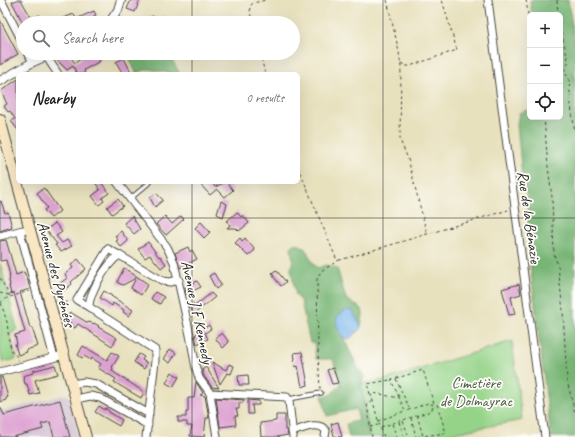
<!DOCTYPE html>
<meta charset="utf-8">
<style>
:root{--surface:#fff;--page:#f2f2f2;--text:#202124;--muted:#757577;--line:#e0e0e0}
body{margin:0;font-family:Caveat,sans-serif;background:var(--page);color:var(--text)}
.controls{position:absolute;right:12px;top:12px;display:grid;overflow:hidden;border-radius:6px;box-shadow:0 4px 16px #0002}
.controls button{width:36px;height:36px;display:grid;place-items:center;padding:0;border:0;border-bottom:1px solid var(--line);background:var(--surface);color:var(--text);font:20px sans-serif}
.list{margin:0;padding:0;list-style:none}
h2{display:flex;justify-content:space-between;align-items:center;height:52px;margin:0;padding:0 16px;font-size:17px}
h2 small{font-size:13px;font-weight:400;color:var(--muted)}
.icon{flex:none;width:22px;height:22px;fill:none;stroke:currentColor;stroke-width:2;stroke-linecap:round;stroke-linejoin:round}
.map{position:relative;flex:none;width:575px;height:437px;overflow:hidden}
.search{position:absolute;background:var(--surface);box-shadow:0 4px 16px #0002;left:16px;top:16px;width:284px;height:44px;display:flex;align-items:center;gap:10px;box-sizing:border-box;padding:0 14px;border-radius:22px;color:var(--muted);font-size:15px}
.panel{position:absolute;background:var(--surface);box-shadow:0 4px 16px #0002;left:16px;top:72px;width:284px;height:112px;border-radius:6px}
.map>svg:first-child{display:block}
.industrial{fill:#cfbdcf}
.green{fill:#94d388;stroke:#607f5a}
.forest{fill:#77b574;stroke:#517050}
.water{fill:#7cb7ee;stroke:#54718c}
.building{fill:#dda0d1}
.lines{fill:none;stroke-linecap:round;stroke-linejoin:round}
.service-casing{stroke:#474641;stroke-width:5.5}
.minor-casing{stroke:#474641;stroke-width:9}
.tertiary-casing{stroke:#474641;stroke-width:10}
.secondary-casing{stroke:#474641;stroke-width:12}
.path{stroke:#474641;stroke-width:1;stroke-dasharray:3 3;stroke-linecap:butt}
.service{stroke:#fff;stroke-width:3.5}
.minor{stroke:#fff;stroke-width:7}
.tertiary{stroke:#fff;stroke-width:8}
.secondary{stroke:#f9e7c3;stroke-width:10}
.grid{fill:none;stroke:#2b2b2b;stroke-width:1;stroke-opacity:0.55}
.labels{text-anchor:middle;stroke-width:3.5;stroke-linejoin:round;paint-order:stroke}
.street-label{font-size:16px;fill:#2b2b2b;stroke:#fdfcf7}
.park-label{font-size:16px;fill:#4a5d47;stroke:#fdfcf7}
</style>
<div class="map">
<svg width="575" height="437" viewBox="0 0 575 437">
<rect width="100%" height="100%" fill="#fdfcf7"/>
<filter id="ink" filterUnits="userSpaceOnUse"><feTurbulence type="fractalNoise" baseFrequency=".025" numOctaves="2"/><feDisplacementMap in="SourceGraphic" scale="8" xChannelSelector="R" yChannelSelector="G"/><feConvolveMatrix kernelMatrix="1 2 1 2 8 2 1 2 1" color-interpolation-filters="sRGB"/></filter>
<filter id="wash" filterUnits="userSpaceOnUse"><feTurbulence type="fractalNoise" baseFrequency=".012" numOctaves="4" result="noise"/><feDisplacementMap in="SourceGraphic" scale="16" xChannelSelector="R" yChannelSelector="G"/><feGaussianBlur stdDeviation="0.9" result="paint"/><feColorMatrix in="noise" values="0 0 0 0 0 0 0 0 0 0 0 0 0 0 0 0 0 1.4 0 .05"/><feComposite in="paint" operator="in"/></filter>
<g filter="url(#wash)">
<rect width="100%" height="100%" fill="#e8e1be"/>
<path class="industrial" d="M68,394L79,437H0V412Z"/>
<g class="green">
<path d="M0,263L17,329L10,335L16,359L3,362L0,351Z"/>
<path d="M512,341L522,420L432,437H369L361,384L388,379Z"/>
</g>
<g class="forest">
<path d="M530,0H568L575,44V437H551L530,263L527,197L522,177L517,124L519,113L527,110L530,111V117H560V15H532Z"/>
<path d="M127,53H168L180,74H170L169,73L149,69L136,73Z"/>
<path d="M293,244C310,244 307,260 318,268L326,265L337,268L346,299L362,309L363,314L361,326L351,310L339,329L358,368L365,377L361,384L369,437H349L346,424L359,420L356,409L327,416L322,396L330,395L341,385L333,359H316L314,342L310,343L301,301L296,295L293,280L291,269L293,259L291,249Z"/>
</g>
<path class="water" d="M347,310H352L361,326L360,329L349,339L344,338C336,325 330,318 347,310Z"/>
<g id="blocks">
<g class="building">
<path d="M17,0H21L32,19L39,15L44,23H23L12,2Z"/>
<path d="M131,0H140L135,12L127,9Z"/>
<path d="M94,11L96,15L94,16L96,21L91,23H62L60,19L74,14L76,19Z"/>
<path d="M153,16L156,21L165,16L169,23H150L148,19Z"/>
<path d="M0,20L18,54L0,65Z"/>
<path d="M67,53L75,63L82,58L80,53H100L102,57L99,59L100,61L84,70L85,72L82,74H77L73,66L67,70L57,60V57Z"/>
<path d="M124,58L131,72L126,74H123L116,62Z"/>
<path d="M18,79V130L11,121L15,119L10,111L8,112L4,106L7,104L1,91Z"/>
<path d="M95,182H101L109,193L102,198L104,201L99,205L92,196L100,190Z"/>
<path d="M198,182H211L215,187L226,182L233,190L225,197L217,189L210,195Z"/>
<path d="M44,188L60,211L51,218L44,210L47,208L37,193Z"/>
<path d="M156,193L163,200L155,207L150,198Z"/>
<path d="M118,199L123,206L112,214L107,207Z"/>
<path d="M0,201H1L5,213L8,212L12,227L0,231Z"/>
<path d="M221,201L227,204L223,217L217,214Z"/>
<path d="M237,212L241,217L243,215L249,223L239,231L236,228H227L230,225L227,221Z"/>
<path d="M132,216L140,229L134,234L124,223Z"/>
<path d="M165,216L172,224L181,216L184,219L166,235L156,224Z"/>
<path d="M201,222L210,232L204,238L195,228Z"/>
<path d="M55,223L62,232L56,236L62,243L67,240L72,246L61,252L55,245L57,244L46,230Z"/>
<path d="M121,231L128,241L121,247L116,241L118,240L115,236Z"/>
<path d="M240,238L242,241L245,238L255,250L248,256L235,243Z"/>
<path d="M6,240L16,275L24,272L28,281L30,289L20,292L30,328H32L38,346L26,350L27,352L18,355L15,344H17L15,335L25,332L14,293L11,294L9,286H10L9,280L10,279L9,276H10L6,260L0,261V241Z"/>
<path d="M148,242L159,257L160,256L166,264L161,268L150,255L145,258L138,249Z"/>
<path d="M188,247L190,252L192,250L197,259L180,268L175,253Z"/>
<path d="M78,259L86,269L71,282L72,284L63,291L58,285L67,278L65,274L73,268L71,265Z"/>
<path d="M124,268L148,284L141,295L131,288L136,278L123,285L118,283V280Z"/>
<path d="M276,270L286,282L281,286L273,276L274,275L272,273Z"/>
<path d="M214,273L221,285L216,289L209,276Z"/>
<path d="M197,281L201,287L186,294L185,287Z"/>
<path d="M519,284L521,294L511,297L515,314L509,315L502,289Z"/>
<path d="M104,291L111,295V296L133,310L129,316L123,312L124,310L113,303L112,306L100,298Z"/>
<path d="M155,292L164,297L160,304L151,299Z"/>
<path d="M211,293L215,297L194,314L189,306L193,303L195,306Z"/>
<path d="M70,312L88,323L89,322L94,324V323L99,326L98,327L117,338L112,346L78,324L75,328L69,325L71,323L66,320Z"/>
<path d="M209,325L211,329L205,333L208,339L197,344L195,335Z"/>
<path d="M222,333L229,342L223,348L215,338Z"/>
<path d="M83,346L107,360L112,352L119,356L112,367L113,368L112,371L144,392L141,398L114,382L116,379L98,368L101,364L92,358L91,360L84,356L82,358L78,355Z"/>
<path d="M170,349L176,353L170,363L164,359Z"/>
<path d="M302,352L308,385L302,387L298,366L295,367L294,360L295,359L294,353Z"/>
<path d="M139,354L144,357L142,360L147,363L144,369L134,362Z"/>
<path d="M212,362L226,370L229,364L234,366L231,374L227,373L220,384Z"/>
<path d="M55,365L58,374L35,380L39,393L30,395L27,384H25L23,376L33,373L32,371Z"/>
<path d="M206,367L219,388L212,387L204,376L202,370Z"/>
<path d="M333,368L338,383L332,384L327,370Z"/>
<path d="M172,372L179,377L173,387L166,383Z"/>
<path d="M248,375L249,385H239L238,376Z"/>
<path d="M0,377H2L8,397L6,398V400L0,402Z"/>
<path d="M196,382L203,393L200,395L205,396L209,418H206L204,437L190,436L192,426H187V422H178V417H186V412H188V398H194Z"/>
<path d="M216,398L244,400L243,403H239V409H236L238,416H235L236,425L220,427Z"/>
<path d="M60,400L70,437H54L50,422L41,424L43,429L13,437H0V406L4,415Z"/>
<path d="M248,400L259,401V405H252L253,414H248Z"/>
<path d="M99,406L105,410V408L109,411V412L122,420L119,426L95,412Z"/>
<path d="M276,415H285V430H287L288,435L277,437H261L260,423L276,421Z"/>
<path d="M338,422L341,433L342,437L334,436L331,424Z"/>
</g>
</g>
</g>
<g filter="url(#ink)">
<use href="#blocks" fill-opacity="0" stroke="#474641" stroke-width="1"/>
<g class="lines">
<defs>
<g id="service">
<path d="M130,199L150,182"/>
<path d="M289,399L321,393"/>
</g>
<g id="minor">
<path d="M1,0L23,43"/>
<path d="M488,0L545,437"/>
<path d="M28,53L33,62"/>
<path d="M46,56L58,74"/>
<path d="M117,182L167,247L174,262L190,335L196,368L199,378L210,393L217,437"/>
<path d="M20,231L53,354L56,357"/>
<path d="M0,236L23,230"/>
<path d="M89,307L77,300L108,249L119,255"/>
<path d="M0,372L60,356"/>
<path d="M72,384L84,382L96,384L149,414"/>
<path d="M210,393L287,397L289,401L293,437"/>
<path d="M76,399L90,396L100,398L148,425"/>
<path d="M292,432C302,429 319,420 326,431L325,437"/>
<path d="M146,437L155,361V350L89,307C89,292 107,264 119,255L163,281L170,282L179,280"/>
</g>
<g id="tertiary">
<path d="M109,23L118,10L121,0"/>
<path d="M0,81L33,62L53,53"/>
</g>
<path id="secondary" d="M0,119L86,437"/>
</defs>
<use href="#service" class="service-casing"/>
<use href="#minor" class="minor-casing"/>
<use href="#tertiary" class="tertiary-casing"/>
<use href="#secondary" class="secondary-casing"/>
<g class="path">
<path d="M387,0L399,52L401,67L400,140L408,159L427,234"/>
<path d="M526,0L530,28"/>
<path d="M557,0L558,15"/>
<path d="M253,23L250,12L251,5L253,3L266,0"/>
<path d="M560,27L567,55L568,63L565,69L566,74L569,79L571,106L575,132"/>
<path d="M260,53L265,74"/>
<path d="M401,63L406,66H410L457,50L442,0"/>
<path d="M544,117L548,167L552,197L554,254L558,266L563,311L567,381L575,412"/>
<path d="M298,167L336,258L340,260L508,210"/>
<path d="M0,278L10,296"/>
<path d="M0,293L9,295"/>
<path d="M0,303L7,298L29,291"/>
<path d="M1,303L7,322L9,340L12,351L17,357L18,361"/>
<path d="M59,304L71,301"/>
<path d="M396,379L409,408"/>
<path d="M320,389L318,352L317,279L321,271L339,260"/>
<path d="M370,394L367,384L390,380"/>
<path d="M399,397L391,380L423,370L434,404"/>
<path d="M372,402L367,404L372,437"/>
<path d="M417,415L423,436L446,433L437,404"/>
<path d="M411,418L416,437"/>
<path d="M378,421L405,411L399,397C388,398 382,392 371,394C375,408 378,423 384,437"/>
<path d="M403,421L409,437"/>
<path d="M399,422L404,437"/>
<path d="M392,424L397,437"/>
<path d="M370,427L378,425"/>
<path d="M381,427L431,411L434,405L428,403L406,411"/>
<path d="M418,437L423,436"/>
</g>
<use href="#service" class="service"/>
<use href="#minor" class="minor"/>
<use href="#tertiary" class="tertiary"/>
<use href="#secondary" class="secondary"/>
</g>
</g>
<path class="grid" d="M192,0V23M383,0V437M192,53V74M192,182V437M0,218H575"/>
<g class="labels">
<g class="street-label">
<text transform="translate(530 217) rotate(82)" y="6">Rue de la Bénazie</text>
<text transform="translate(57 274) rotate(75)" y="6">Avenue des Pyrénées</text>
<text transform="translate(198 312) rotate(78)" y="6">Avenue J F Kennedy</text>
</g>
<g class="park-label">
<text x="476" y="388">Cimetière<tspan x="476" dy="18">de Dolmayrac</tspan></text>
</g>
</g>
</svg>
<div class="controls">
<button>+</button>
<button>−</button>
<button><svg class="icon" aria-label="locate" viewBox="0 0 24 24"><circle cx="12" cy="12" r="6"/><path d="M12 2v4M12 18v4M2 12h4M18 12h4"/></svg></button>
</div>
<div class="search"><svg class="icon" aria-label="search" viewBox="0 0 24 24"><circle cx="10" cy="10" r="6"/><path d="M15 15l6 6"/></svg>Search here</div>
<section class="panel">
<h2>Nearby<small>0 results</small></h2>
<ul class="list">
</ul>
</section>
</div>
